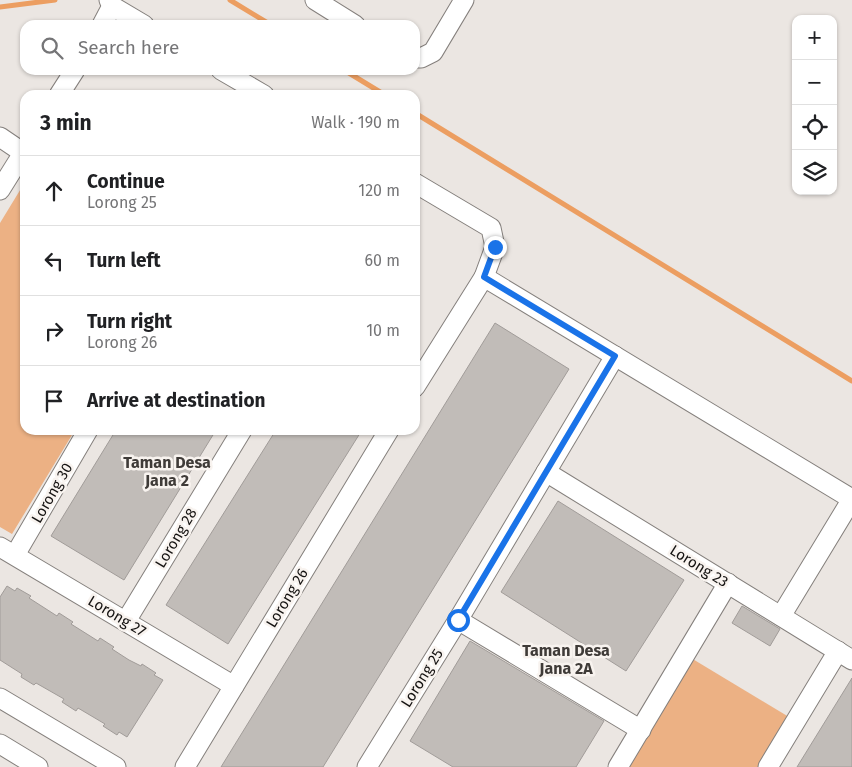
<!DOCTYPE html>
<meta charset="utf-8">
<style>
:root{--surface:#fff;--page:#f6f6f6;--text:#202124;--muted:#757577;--line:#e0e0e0}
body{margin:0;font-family:"Fira Sans",sans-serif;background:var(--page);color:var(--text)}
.controls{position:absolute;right:15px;top:15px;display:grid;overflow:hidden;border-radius:10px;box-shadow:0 1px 4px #0004}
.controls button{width:45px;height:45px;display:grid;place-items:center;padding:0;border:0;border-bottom:1px solid var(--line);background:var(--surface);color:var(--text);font:25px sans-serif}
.stop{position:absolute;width:15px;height:15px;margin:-11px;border:4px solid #1a73e8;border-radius:50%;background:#fff}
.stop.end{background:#1a73e8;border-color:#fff;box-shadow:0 1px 5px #0008}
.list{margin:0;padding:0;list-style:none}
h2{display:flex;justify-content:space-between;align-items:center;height:65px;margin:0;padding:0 20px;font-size:21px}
h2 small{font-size:16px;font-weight:400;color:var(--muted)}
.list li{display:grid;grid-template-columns:32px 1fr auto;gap:15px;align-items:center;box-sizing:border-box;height:70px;padding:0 20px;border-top:1px solid var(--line)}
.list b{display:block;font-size:19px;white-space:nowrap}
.list p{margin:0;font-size:16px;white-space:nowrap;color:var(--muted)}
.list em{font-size:16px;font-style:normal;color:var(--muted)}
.icon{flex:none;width:28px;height:28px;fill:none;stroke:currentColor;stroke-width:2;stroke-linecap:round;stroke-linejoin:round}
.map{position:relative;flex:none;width:852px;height:767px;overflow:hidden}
.search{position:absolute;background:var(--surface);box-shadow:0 1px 4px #0004;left:20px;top:20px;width:400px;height:55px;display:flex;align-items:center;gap:12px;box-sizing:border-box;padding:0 18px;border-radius:15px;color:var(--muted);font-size:19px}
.panel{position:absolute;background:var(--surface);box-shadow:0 1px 4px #0004;left:20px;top:90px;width:400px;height:345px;border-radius:15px}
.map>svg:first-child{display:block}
.green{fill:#ecb184}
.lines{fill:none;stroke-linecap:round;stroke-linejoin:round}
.stream{stroke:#ec9e61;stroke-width:5}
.building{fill:#c1bcb8;stroke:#a19c99}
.minor-casing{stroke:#85807d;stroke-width:21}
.minor{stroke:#fff;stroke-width:19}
.route{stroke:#1a73e8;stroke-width:6}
.labels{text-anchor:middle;stroke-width:5;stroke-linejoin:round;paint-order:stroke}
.street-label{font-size:15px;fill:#151312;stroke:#f8f3ef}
.neighbourhood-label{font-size:16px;font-weight:bold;fill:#3f3b38;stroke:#f8f3ef}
</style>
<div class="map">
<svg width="852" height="767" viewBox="0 0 852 767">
<rect width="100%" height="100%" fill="#ebe6e2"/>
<g class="green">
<path d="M25,182V430H75L12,534L0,527V223Z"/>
<path d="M691,658L789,717L759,767H627Z"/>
</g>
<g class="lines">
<g class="stream">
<path d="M230,0L271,25"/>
<path d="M0,7L55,0"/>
<path d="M344,70L385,95"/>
<path d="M415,113L852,381"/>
</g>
</g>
<g class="building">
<path d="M495,323L569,369L323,767H221Z"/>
<path d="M116,430H216L124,580L51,536Z"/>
<path d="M276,430H362L228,644L166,605Z"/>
<path d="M558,501L684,580L626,671L501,592Z"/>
<path d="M7,586L15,591L17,588L31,596L29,598L57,616L59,613L73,622L71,624L98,641L100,638L114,647L112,649L129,660L141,666L142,664L156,673L154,675L163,680L127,737L119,732L117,735L103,726L105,724L78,708L76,711L62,702L64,699L36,683L34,685L21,677L22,674L0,660V597Z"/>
<path d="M742,606L780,629L770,646L732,623Z"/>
<path d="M470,641L604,721L576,767H453L410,741Z"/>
<path d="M852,678V767H797Z"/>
</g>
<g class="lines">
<defs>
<g id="minor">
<path d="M109,0L112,6L144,25"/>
<path d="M315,0L355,25"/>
<path d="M102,25L112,6"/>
<path d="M415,58H421L433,52L464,0"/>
<path d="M221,70L264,95"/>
<path d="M59,95L75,70"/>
<path d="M0,137L25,154"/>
<path d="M415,183L491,228L495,247L484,277L415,387"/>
<path d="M0,190L25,150"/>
<path d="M484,277L852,499"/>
<path d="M546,472L852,660"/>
<path d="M0,547L234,686"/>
<path d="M15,555L88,430"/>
<path d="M781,616L852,499"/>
<path d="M458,620L641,730"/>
<path d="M126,621L242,430"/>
<path d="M0,698L116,767"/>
<path d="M0,744L38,767"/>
<path d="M185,767L389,430"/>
<path d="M367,767L458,620L615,356"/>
<path d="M618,767L728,583"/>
<path d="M768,767L838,651"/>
</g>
</defs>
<use href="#minor" class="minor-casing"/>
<use href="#minor" class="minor"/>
</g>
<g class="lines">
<path class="route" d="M458,620L615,356L484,277L495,247"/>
</g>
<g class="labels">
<g class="street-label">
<text transform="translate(52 493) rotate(-60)" y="5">Lorong 30</text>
<text transform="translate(176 538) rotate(-59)" y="5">Lorong 28</text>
<text transform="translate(699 566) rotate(32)" y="5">Lorong 23</text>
<text transform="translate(287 598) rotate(-59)" y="5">Lorong 26</text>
<text transform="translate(117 616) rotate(31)" y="5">Lorong 27</text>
<text transform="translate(422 678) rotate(-58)" y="5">Lorong 25</text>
</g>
<g class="neighbourhood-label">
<text x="167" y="468">Taman Desa<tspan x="167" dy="18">Jana 2</tspan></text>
<text x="566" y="656">Taman Desa<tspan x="566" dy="18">Jana 2A</tspan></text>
</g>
</g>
</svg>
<div class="controls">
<button>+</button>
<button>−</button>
<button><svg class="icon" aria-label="locate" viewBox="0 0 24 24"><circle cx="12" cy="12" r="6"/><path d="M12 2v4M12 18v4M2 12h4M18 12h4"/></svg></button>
<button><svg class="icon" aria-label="layers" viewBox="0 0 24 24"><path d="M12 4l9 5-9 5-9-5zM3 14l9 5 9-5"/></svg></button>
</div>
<div class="stop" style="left:458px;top:620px"></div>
<div class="stop end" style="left:495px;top:247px"></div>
<div class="search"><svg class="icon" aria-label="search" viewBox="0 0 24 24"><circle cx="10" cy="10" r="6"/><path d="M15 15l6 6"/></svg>Search here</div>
<section class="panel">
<h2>3 min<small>Walk · 190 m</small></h2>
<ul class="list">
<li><svg class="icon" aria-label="ahead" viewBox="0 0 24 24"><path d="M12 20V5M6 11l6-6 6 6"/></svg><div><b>Continue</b><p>Lorong 25</p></div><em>120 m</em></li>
<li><svg class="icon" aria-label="left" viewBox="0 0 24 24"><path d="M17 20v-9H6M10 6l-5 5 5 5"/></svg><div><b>Turn left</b></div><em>60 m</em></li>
<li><svg class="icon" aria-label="right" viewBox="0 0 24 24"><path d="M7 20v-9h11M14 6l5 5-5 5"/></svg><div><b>Turn right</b><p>Lorong 26</p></div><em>10 m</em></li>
<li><svg class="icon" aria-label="arrive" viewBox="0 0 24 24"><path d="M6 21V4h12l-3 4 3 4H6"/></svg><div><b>Arrive at destination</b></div></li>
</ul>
</section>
</div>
